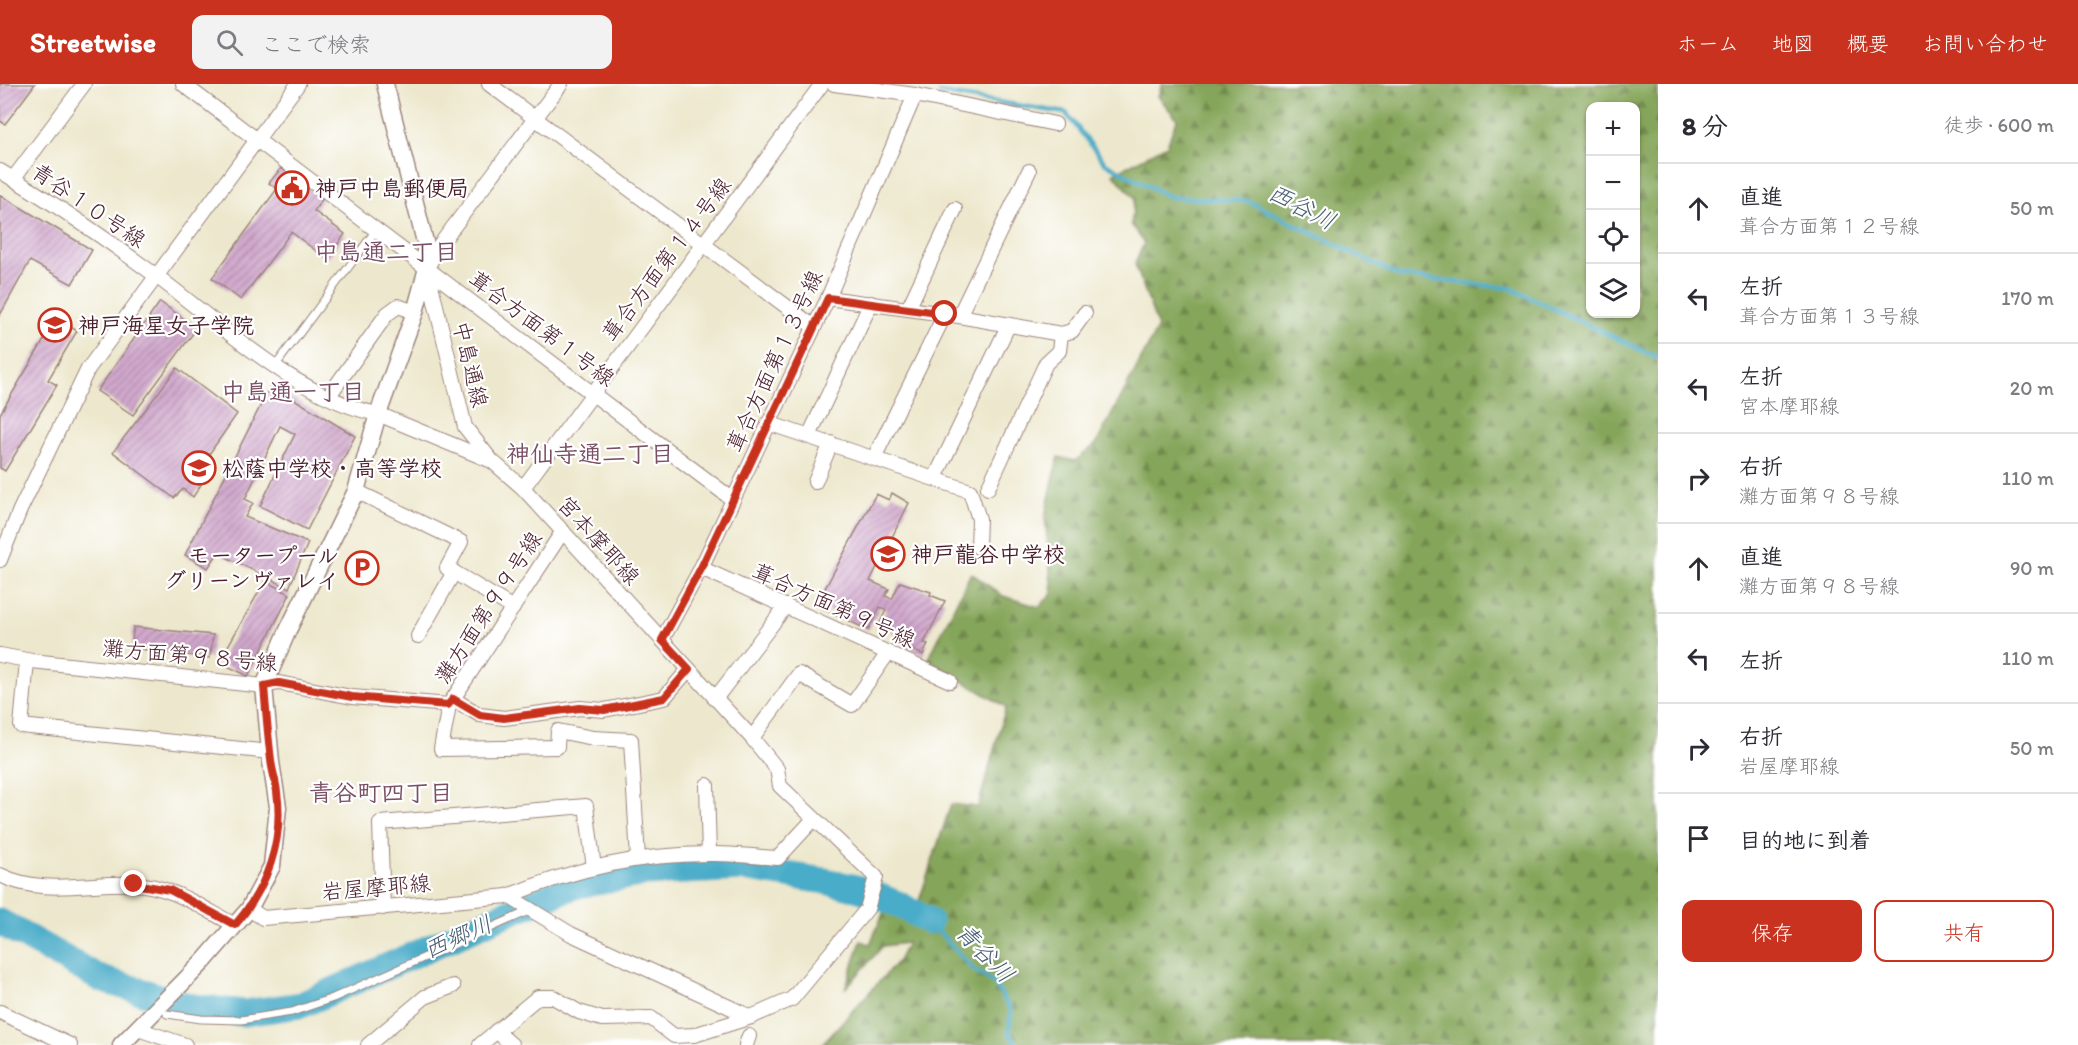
<!DOCTYPE html>
<html lang="ja">
<meta charset="utf-8">
<style>
:root{--surface:#fff;--page:#f2f2f3;--text:#2b2b33;--muted:#7c7c81;--line:#e1e1e2;--accent:#c8321e}
body{margin:0;font-family:Itim,"Klee One",sans-serif;background:var(--page);color:var(--text)}
.controls{position:absolute;right:18px;top:18px;display:grid;overflow:hidden;border-radius:12px;box-shadow:0 2px 4px #0004}
.controls button{width:54px;height:54px;display:grid;place-items:center;padding:0;border:0;border-bottom:2px solid var(--line);background:var(--surface);color:var(--text);font:30px sans-serif}
.stop{position:absolute;width:18px;height:18px;margin:-14px;border:4px solid #c8321e;border-radius:50%;background:#fff}
.stop.end{background:#c8321e;border-color:#fff;box-shadow:0 2px 6px #0008}
.list{margin:0;padding:0;list-style:none}
h2{display:flex;justify-content:space-between;align-items:center;height:78px;margin:0;padding:0 24px;font-size:26px}
h2 small{font-size:20px;font-weight:400;color:var(--muted)}
.list li{display:grid;grid-template-columns:39px 1fr auto;gap:18px;align-items:center;box-sizing:border-box;height:90px;padding:0 24px;border-top:2px solid var(--line)}
.list b{display:block;font-size:22px;white-space:nowrap}
.list p{margin:0;font-size:20px;white-space:nowrap;color:var(--muted)}
.list em{font-size:20px;font-style:normal;color:var(--muted)}
.actions{display:flex;gap:12px;padding:18px 24px}
.actions a{flex:1;padding:14px 0;border:2px solid var(--accent);border-radius:12px;text-align:center;font-size:21px;color:var(--accent)}
.actions .main{background:var(--accent);color:#fff}
.icon{flex:none;width:33px;height:33px;fill:none;stroke:currentColor;stroke-width:2;stroke-linecap:round;stroke-linejoin:round}
.map{position:relative;flex:none;width:1658px;height:961px;overflow:hidden}
header{display:flex;align-items:center;gap:36px;box-sizing:border-box;height:84px;padding:0 30px;background:var(--accent);color:#fff}
header strong{font-size:28px}
nav{display:flex;gap:33px;margin-inline-start:auto;font-size:21px}
.search{width:420px;height:54px;background:var(--page);display:flex;align-items:center;gap:15px;box-sizing:border-box;padding:0 21px;border-radius:12px;color:var(--muted);font-size:22px}
main{display:flex}
aside{flex:1;background:var(--surface)}
.map>svg:first-child{display:block}
.forest{fill:url(#forest-firs);stroke:#686242;stroke-width:1.5;fill-rule:evenodd}
.lines{fill:none;stroke-linecap:round;stroke-linejoin:round}
.stream{stroke:#49acc8;stroke-width:4.5}
.river{stroke:#49acc8;stroke-width:27}
.building{fill:url(#building-hatch)}
.service-casing{stroke:#9c847c;stroke-width:9}
.minor-casing{stroke:#9c847c;stroke-width:16}
.tertiary-casing{stroke:#9c847c;stroke-width:19}
.service{stroke:#fff;stroke-width:7}
.minor{stroke:#fff;stroke-width:14}
.tertiary{stroke:#fff;stroke-width:16}
.route{stroke:#c8321e;stroke-width:8}
.labels{text-anchor:middle;stroke-width:4.5;stroke-linejoin:round;paint-order:stroke}
.poi-label{font-size:22px;font-weight:bold;fill:#4a1f2b;stroke:#fff;text-anchor:start}
.street-label{font-size:22px;fill:#4a1f2b;stroke:#fff}
.water-label{font-size:24px;font-style:italic;fill:#4a5e72;stroke:#fff}
.neighbourhood-label{font-size:24px;font-weight:bold;fill:#794f64;stroke:#fff}
</style>
<header>
<strong>Streetwise</strong>
<div class="search"><svg class="icon" aria-label="search" viewBox="0 0 24 24"><circle cx="10" cy="10" r="6"/><path d="M15 15l6 6"/></svg>ここで検索</div>
<nav><a>ホーム</a><a>地図</a><a>概要</a><a>お問い合わせ</a></nav>
</header>
<main>
<div class="map">
<svg width="1658" height="961" viewBox="0 0 1658 961">
<defs>
<pattern id="forest-firs" width="22" height="20" patternUnits="userSpaceOnUse" patternTransform="scale(1.5)"><rect width="22" height="20" fill="#85a65a"/><path d="M5 1l3.5 6h-7zM16 11l3.5 6h-7z" fill="#6f874b"/></pattern>
<pattern id="building-hatch" width="6" height="6" patternUnits="userSpaceOnUse" patternTransform="scale(1.5)"><rect width="6" height="6" fill="#d1a9cd"/><path d="M-1 1l2-2M0 6l6-6M5 7l2-2" fill="none" stroke="#ac89a7"/></pattern>
</defs>
<rect width="100%" height="100%" fill="#fff"/>
<filter id="ink" filterUnits="userSpaceOnUse"><feTurbulence type="fractalNoise" baseFrequency=".0167" numOctaves="2"/><feDisplacementMap in="SourceGraphic" scale="12" xChannelSelector="R" yChannelSelector="G"/><feConvolveMatrix kernelMatrix="1 2 1 2 8 2 1 2 1" color-interpolation-filters="sRGB"/></filter>
<filter id="wash" filterUnits="userSpaceOnUse"><feTurbulence type="fractalNoise" baseFrequency=".008" numOctaves="4" result="noise"/><feDisplacementMap in="SourceGraphic" scale="24" xChannelSelector="R" yChannelSelector="G"/><feGaussianBlur stdDeviation="1.35" result="paint"/><feColorMatrix in="noise" values="0 0 0 0 0 0 0 0 0 0 0 0 0 0 0 0 0 1.4 0 .05"/><feComposite in="paint" operator="in"/></filter>
<g filter="url(#wash)">
<rect width="100%" height="100%" fill="#ede8cd"/>
<path class="forest" d="M1162,0H1658V961H821L898,877L907,859L883,862L845,905L861,857L870,860L885,825L918,820L951,720L978,723L1006,623L928,576L971,489L1003,512L1039,523L1052,510L1045,433L1058,373L1075,377L1096,360L1158,243L1135,180L1144,159L1131,140L1135,114L1113,90L1167,61L1177,35L1158,12ZM1590,22H1636V230H1590Z"/>
<g class="lines">
<g class="stream">
<path d="M940,9L1066,29L1105,79L1170,113L1248,117L1399,192L1510,204L1658,274"/>
<path d="M929,837L973,885L994,899L1011,926L1009,950L1018,961"/>
</g>
<path class="river" d="M0,838L101,895L192,923L244,929L301,921L507,829L574,802L645,789L743,784L825,797L860,805L898,820L929,837"/>
</g>
<g id="blocks">
<g class="building">
<path d="M0,0H35L5,40L0,37Z"/>
<path d="M281,84L323,114L314,127L345,150L327,175L291,148L241,216L212,194L277,105L269,99Z"/>
<path d="M0,111L92,166L72,200L30,177L0,231Z"/>
<path d="M160,218L197,244L133,331L97,307Z"/>
<path d="M57,234L77,247L48,296L57,301L5,387L0,384V330Z"/>
<path d="M177,284L237,330L198,386L206,393L193,413L183,405L174,414L113,368Z"/>
<path d="M271,301L355,352L307,446L260,422L295,350L280,342L245,415L253,419L245,433L308,459L289,504L218,469L208,484L185,471Z"/>
<path d="M892,409L909,419L870,497L889,505L885,512L892,515L900,498L931,508L930,511L945,517L924,559L928,560L923,571L905,562L908,555L879,541L886,526L880,523L868,546L816,521L876,410L889,416Z"/>
<path d="M265,497L290,510L248,592L219,578Z"/>
<path d="M133,543L213,551L210,574L132,564Z"/>
</g>
</g>
</g>
<g filter="url(#ink)">
<use href="#blocks" fill-opacity="0" stroke="#9c847c" stroke-width="1.5"/>
<g class="lines">
<defs>
<g id="service">
<path d="M276,281L376,146"/>
<path d="M167,930L201,935L241,936L292,928L333,914L531,826"/>
</g>
<g id="minor">
<path d="M183,0L732,415"/>
<path d="M489,0L814,243"/>
<path d="M834,0L915,11L1055,40"/>
<path d="M0,87C53,118 106,155 155,191C219,239 299,315 378,330L492,377L523,404L752,654L777,685L780,702L876,793L867,825L792,915L751,933L694,951L674,952L651,934L602,935L579,928L553,913H538L480,961"/>
<path d="M13,95L84,0"/>
<path d="M828,214L959,232L1061,250L1072,247L1085,229"/>
<path d="M908,225L955,125"/>
<path d="M959,232L1029,87"/>
<path d="M328,313L387,230L398,222L415,228"/>
<path d="M768,339L970,407L979,435L978,463"/>
<path d="M809,352L871,219"/>
<path d="M874,374L945,230"/>
<path d="M491,376L465,343L427,184L439,162L561,0"/>
<path d="M935,394L1008,242"/>
<path d="M815,398L831,359"/>
<path d="M523,404L822,0"/>
<path d="M988,404L1046,279L1059,267L1061,250"/>
<path d="M356,407L461,458L447,484L513,524"/>
<path d="M563,447L449,621L441,665L557,663L558,647L593,654L631,656L638,775"/>
<path d="M0,476L20,426L88,285L298,0"/>
<path d="M701,484L950,597"/>
<path d="M418,552L454,488"/>
<path d="M662,556L701,484L828,214L915,11"/>
<path d="M0,571L32,577L264,602L279,599L352,613L449,621"/>
<path d="M27,577L21,642L270,668"/>
<path d="M453,615L480,631L504,634L580,624L604,626L664,614L689,585"/>
<path d="M715,615L786,522"/>
<path d="M752,654L799,590L852,621L888,569"/>
<path d="M707,701L709,770"/>
<path d="M0,791C43,812 87,798 133,800C171,801 202,824 235,841"/>
<path d="M508,812L571,850L751,933"/>
<path d="M383,824L380,739L586,722L594,784"/>
<path d="M249,825L263,834L508,812C571,786 640,770 709,770C732,769 755,773 778,774L813,736"/>
<path d="M0,928L70,961"/>
<path d="M138,945L185,961"/>
<path d="M496,947L512,961"/>
<path d="M368,961L425,913L453,902"/>
<path d="M746,961L749,952"/>
</g>
<path id="tertiary" d="M121,961L204,877L249,825L272,782L278,723L271,678L264,602L288,546L356,407L378,330L415,228L427,184L425,158L385,0"/>
</defs>
<use href="#service" class="service-casing"/>
<use href="#minor" class="minor-casing"/>
<use href="#tertiary" class="tertiary-casing"/>
<use href="#service" class="service"/>
<use href="#minor" class="minor"/>
<use href="#tertiary" class="tertiary"/>
</g>
</g>
<g class="lines" filter="url(#ink)">
<path class="route" d="M134,800L170,806L235,841C267,804 284,757 277,708C276,697 272,687 271,676C268,652 266,627 264,602L279,599L352,613L448,621L453,615L480,631L504,634L580,624L604,626L664,614L689,585L662,556L701,484L828,214L945,230"/>
</g>
<defs>
<symbol id="civic-ring" viewBox="-11 -11 22 22"><circle r="9.5" fill="#fff" stroke="#c8321e" stroke-width="1.5"/><path d="M-.6-6.5H3V-4.5H.6V-3L4-1V1h2V6H-6V1h2V-1L-.6-3ZM-1.2 2.5V6h2.4V2.5Z" fill="#c8321e"/></symbol>
<symbol id="school-ring" viewBox="-11 -11 22 22"><circle r="9.5" fill="#fff" stroke="#c8321e" stroke-width="1.5"/><path d="M0-5L7-2L0 1L-7-2ZM-4 1L0 2.5L4 1V4Q0 6-4 4Z" fill="#c8321e"/></symbol>
<symbol id="parking-ring" viewBox="-11 -11 22 22"><circle r="9.5" fill="#fff" stroke="#c8321e" stroke-width="1.5"/><path d="M-3.5-5.5H1a3.5 3.5 0 0 1 0 7H-1V5.5H-3.5ZM-1-3.4V-.6H.8a1.4 1.4 0 0 0 0-2.8Z" fill="#c8321e"/></symbol>
</defs>
<g fill-rule="evenodd">
<use href="#civic-ring" x="273" y="85" width="38" height="38"/>
<use href="#school-ring" x="36" y="222" width="38" height="38"/>
<use href="#school-ring" x="180" y="365" width="38" height="38"/>
<use href="#school-ring" x="869" y="451" width="38" height="38"/>
<use href="#parking-ring" x="343" y="465" width="38" height="38"/>
</g>
<g class="labels">
<g class="poi-label">
<text x="315" y="112">神戸中島郵便局</text>
<text x="78" y="249">神戸海星女子学院</text>
<text x="222" y="392">松蔭中学校・高等学校</text>
<text x="911" y="478">神戸龍谷中学校</text>
<text x="339" y="479" text-anchor="end">モータープール<tspan x="339" dy="25">グリーンヴァレイ</tspan></text>
</g>
<g class="street-label">
<text transform="translate(89 121) rotate(34)" y="8">青谷１０号線</text>
<text transform="translate(666 175) rotate(-53)" y="8">葺合方面第１４号線</text>
<text transform="translate(542 244) rotate(37)" y="8">葺合方面第１号線</text>
<text transform="translate(774 277) rotate(-65)" y="8">葺合方面第１３号線</text>
<text transform="translate(471 280) rotate(77)" y="8">中島通線</text>
<text transform="translate(599 456) rotate(48)" y="8">宮本摩耶線</text>
<text transform="translate(834 521) rotate(24)" y="8">葺合方面第９号線</text>
<text transform="translate(488 523) rotate(-57)" y="8">灘方面第９９号線</text>
<text transform="translate(190 571) rotate(5)" y="8">灘方面第９８号線</text>
<text transform="translate(376 803) rotate(-5)" y="8">岩屋摩耶線</text>
</g>
<g class="water-label">
<text transform="translate(1302 123) rotate(27)" y="8">西谷川</text>
<text transform="translate(458 853) rotate(-24)" y="8">西郷川</text>
<text transform="translate(985 869) rotate(46)" y="8">青谷川</text>
</g>
<g class="neighbourhood-label">
<text x="386" y="176">中島通二丁目</text>
<text x="293" y="316">中島通一丁目</text>
<text x="590" y="378">神仙寺通二丁目</text>
<text x="381" y="717">青谷町四丁目</text>
</g>
</g>
</svg>
<div class="controls">
<button>+</button>
<button>−</button>
<button><svg class="icon" aria-label="locate" viewBox="0 0 24 24"><circle cx="12" cy="12" r="6"/><path d="M12 2v4M12 18v4M2 12h4M18 12h4"/></svg></button>
<button><svg class="icon" aria-label="layers" viewBox="0 0 24 24"><path d="M12 4l9 5-9 5-9-5zM3 14l9 5 9-5"/></svg></button>
</div>
<div class="stop" style="left:945px;top:230px"></div>
<div class="stop end" style="left:134px;top:800px"></div>
</div>
<aside>
<h2>8 分<small>徒歩 · 600 m</small></h2>
<ul class="list">
<li><svg class="icon" aria-label="ahead" viewBox="0 0 24 24"><path d="M12 20V5M6 11l6-6 6 6"/></svg><div><b>直進</b><p>葺合方面第１２号線</p></div><em>50 m</em></li>
<li><svg class="icon" aria-label="left" viewBox="0 0 24 24"><path d="M17 20v-9H6M10 6l-5 5 5 5"/></svg><div><b>左折</b><p>葺合方面第１３号線</p></div><em>170 m</em></li>
<li><svg class="icon" aria-label="left" viewBox="0 0 24 24"><path d="M17 20v-9H6M10 6l-5 5 5 5"/></svg><div><b>左折</b><p>宮本摩耶線</p></div><em>20 m</em></li>
<li><svg class="icon" aria-label="right" viewBox="0 0 24 24"><path d="M7 20v-9h11M14 6l5 5-5 5"/></svg><div><b>右折</b><p>灘方面第９８号線</p></div><em>110 m</em></li>
<li><svg class="icon" aria-label="ahead" viewBox="0 0 24 24"><path d="M12 20V5M6 11l6-6 6 6"/></svg><div><b>直進</b><p>灘方面第９８号線</p></div><em>90 m</em></li>
<li><svg class="icon" aria-label="left" viewBox="0 0 24 24"><path d="M17 20v-9H6M10 6l-5 5 5 5"/></svg><div><b>左折</b></div><em>110 m</em></li>
<li><svg class="icon" aria-label="right" viewBox="0 0 24 24"><path d="M7 20v-9h11M14 6l5 5-5 5"/></svg><div><b>右折</b><p>岩屋摩耶線</p></div><em>50 m</em></li>
<li><svg class="icon" aria-label="arrive" viewBox="0 0 24 24"><path d="M6 21V4h12l-3 4 3 4H6"/></svg><div><b>目的地に到着</b></div></li>
</ul>
<div class="actions"><a class="main">保存</a><a>共有</a></div>
</aside>
</main>
